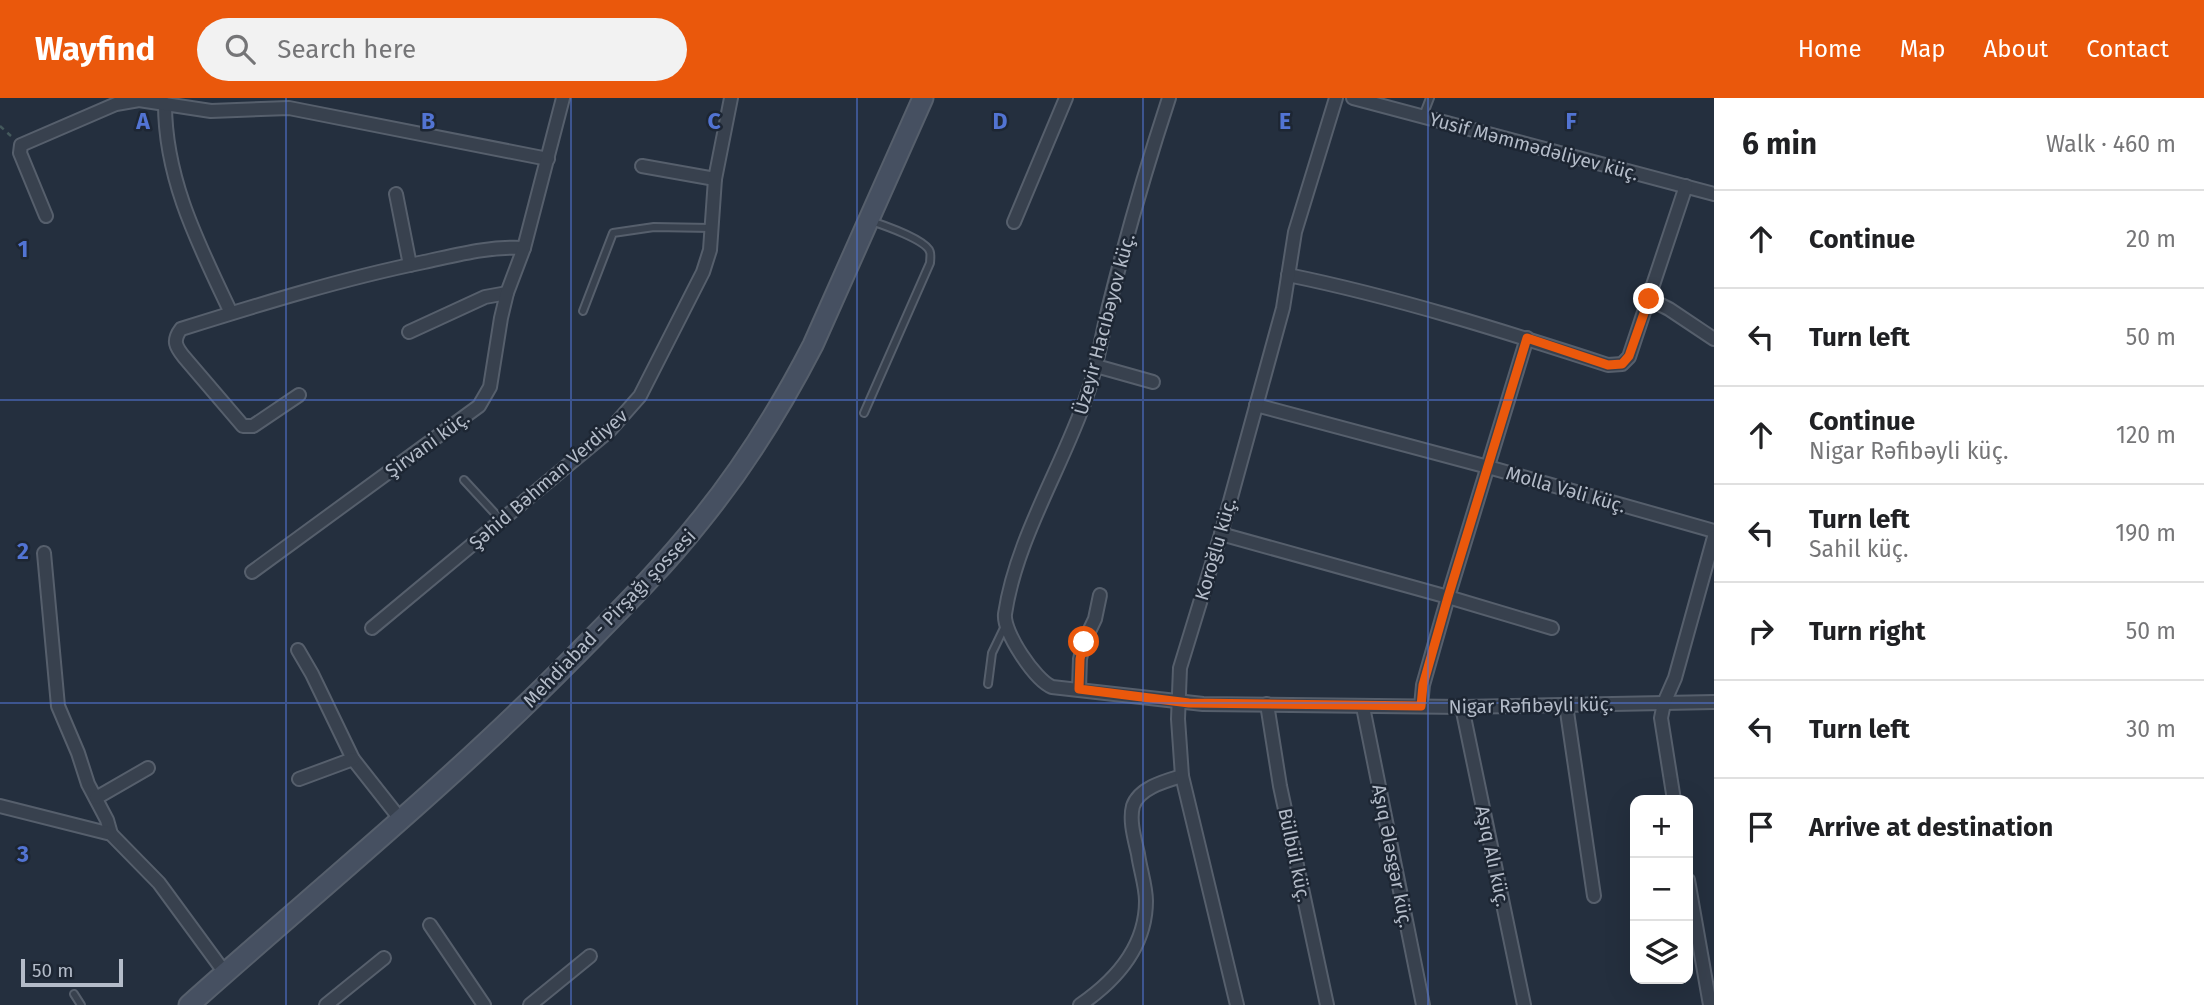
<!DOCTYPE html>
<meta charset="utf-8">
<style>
:root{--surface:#fff;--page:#f2f2f2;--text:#202124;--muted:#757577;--line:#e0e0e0;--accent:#ea580c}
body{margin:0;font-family:"Fira Sans",sans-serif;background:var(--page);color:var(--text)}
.controls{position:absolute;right:21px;bottom:21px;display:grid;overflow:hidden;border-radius:14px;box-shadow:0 7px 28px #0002}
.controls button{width:63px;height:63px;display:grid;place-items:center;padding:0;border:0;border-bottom:2px solid var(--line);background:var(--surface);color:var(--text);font:35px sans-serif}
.scale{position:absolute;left:21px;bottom:18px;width:102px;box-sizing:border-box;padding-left:7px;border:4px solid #b4bcc9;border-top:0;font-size:19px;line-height:24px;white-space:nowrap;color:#b4bcc9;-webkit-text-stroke:5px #1d2633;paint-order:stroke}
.stop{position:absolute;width:21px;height:21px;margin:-16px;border:5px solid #ea580c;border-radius:50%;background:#fff}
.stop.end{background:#ea580c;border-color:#fff;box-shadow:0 2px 7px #0008}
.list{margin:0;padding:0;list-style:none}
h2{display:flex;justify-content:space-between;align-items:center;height:91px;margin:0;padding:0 28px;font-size:30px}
h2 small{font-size:23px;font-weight:400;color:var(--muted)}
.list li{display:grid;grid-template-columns:46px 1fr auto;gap:21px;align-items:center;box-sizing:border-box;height:98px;padding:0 28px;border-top:2px solid var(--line)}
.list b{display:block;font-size:26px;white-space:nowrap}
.list p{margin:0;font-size:23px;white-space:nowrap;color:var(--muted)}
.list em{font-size:23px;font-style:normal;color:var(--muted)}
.icon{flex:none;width:38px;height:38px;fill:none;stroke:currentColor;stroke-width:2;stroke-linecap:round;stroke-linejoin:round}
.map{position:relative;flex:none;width:1714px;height:907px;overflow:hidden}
header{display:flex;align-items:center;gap:42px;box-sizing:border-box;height:98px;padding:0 35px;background:var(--accent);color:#fff}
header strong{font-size:33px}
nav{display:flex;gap:38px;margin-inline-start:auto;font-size:24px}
.search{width:490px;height:63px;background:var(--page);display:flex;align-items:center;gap:18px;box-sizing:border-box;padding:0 24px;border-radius:38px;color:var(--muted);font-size:26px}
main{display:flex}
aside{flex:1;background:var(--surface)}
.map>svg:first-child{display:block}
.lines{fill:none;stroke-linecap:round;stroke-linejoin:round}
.lane-casing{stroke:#565f6c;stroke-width:10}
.street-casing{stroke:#565f6c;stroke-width:16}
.secondary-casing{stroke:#565f6c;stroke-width:23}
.path{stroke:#44595c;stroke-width:2.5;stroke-dasharray:5 5;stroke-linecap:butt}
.lane{stroke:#38414e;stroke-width:6}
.street{stroke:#38414e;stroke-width:12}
.secondary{stroke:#465061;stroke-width:19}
.route{stroke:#ea580c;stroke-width:9}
.grid{fill:none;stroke:#5274d3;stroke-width:2;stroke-opacity:0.55}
.labels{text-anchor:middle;stroke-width:5;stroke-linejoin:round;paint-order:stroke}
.street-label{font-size:19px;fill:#b4bcc9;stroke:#1d2633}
.grid-label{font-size:23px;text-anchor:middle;font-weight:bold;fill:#5274d3;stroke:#1d2633;stroke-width:5;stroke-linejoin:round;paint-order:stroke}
</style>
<header>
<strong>Wayfind</strong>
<div class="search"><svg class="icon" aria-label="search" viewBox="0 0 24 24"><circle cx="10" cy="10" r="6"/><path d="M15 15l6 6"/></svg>Search here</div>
<nav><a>Home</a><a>Map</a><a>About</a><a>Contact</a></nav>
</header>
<main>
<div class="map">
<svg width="1714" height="907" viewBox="0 0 1714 907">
<rect width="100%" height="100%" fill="#242f3e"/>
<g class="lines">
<defs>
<g id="lane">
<path d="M1423,18L1430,0"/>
<path d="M583,213L613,135L654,129L711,130"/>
<path d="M864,315L930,165C930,164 931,155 930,154C927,142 883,127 871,123"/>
<path d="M464,382L501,422"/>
<path d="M988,586L992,555L1005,528"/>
<path d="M74,896L81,907"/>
</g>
<g id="street">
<path d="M1169,0C1147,67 1127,136 1110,204C1102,235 1098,267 1087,297C1063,368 1016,441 1005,516C1003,534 1035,582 1052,589L1203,606L1462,609L1714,604"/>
<path d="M1353,0L1714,96"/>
<path d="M165,6C165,82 199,147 231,215"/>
<path d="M642,68L715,81"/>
<path d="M396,96L410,167"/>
<path d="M46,118L20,55L21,47L116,6L139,2L211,13L289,10L548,61"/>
<path d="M1014,124L1066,0"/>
<path d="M1288,177C1396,199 1503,233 1608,267L1622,266L1629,259L1686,88"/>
<path d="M1649,201L1669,211L1714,241"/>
<path d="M409,234L485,199L507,195"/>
<path d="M1096,268L1153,284"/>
<path d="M299,297L253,328H243L184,259C176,249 172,243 181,231C261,206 341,181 424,164C457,157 490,148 524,150"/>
<path d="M1256,307L1488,369L1714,433"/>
<path d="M1221,436L1448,499L1552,530"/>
<path d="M44,455L58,608L78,655L88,686L107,722L111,736"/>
<path d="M252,474L479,308L490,289L501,220L507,195L524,150L563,0"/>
<path d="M372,530L610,332L640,298L703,174L710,152L715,81L731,0"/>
<path d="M298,552L312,576L353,661L401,722"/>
<path d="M1079,591L1080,561L1084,544L1095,521L1100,497"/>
<path d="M1267,606L1280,688L1327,907"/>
<path d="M1566,607L1594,798"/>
<path d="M1421,608L1423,587L1448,499L1527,240"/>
<path d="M1363,609L1423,907"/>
<path d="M1462,609L1524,907"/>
<path d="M299,681L353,661"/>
<path d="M96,700L148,670"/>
<path d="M1674,702L1661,620L1664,605L1675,580L1714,439"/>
<path d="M0,708L111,736L159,785L225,875"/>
<path d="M1688,782L1710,907"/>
<path d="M430,827L484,907"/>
<path d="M326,907L384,860"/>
<path d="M530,907L590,858"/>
<path d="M1080,907C1115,883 1146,849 1146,803C1146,788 1140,771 1138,756C1135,742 1129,723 1133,708C1139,690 1165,683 1182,678"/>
<path d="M1237,907L1182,678L1178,621L1180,570L1221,436L1283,210L1295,134L1336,0"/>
</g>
<path id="secondary" d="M189,907C318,792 452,683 573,560C616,516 661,472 699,424C744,369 781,309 813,247L923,0"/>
</defs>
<use href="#lane" class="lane-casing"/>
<use href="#street" class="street-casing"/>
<use href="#secondary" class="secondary-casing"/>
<path class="path" d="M0,28L11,38"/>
<use href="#lane" class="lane"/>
<use href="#street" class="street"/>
<use href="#secondary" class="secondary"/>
</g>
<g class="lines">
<path class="route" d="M1084,544L1080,561L1079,591L1189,605L1421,608L1423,587L1448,499L1527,240L1608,267L1622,266L1629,258L1649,201"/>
</g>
<path class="grid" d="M286,0V907M571,0V907M857,0V907M1143,0V907M1428,0V907M0,302H1714M0,605H1714"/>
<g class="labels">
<g class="street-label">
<text transform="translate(1534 48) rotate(15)" y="7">Yusif Məmmədəliyev küç.</text>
<text transform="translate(1104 226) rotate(-75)" y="7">Üzeyir Hacıbəyov küç.</text>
<text transform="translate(427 346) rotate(-36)" y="7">Şirvani küç.</text>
<text transform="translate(548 381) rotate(-41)" y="7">Şəhid Bəhman Verdiyev</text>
<text transform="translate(1566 391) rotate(16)" y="7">Molla Vəli küç.</text>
<text transform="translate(1215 451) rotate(-74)" y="7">Koroğlu küç.</text>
<text transform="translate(609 520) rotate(-46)" y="7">Mehdiabad - Pirşağı şossesi</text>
<text transform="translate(1531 607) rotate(-1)" y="7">Nigar Rəfibəyli küç.</text>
<text transform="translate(1295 757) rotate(78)" y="7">Bülbül küç.</text>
<text transform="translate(1393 758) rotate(79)" y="7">Aşıq Ələsgər küç.</text>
<text transform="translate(1493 758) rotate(78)" y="7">Aşıq Alı küç.</text>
</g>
</g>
<g class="grid-label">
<text x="143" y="31">A</text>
<text x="428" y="31">B</text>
<text x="714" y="31">C</text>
<text x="1000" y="31">D</text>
<text x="1285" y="31">E</text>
<text x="1571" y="31">F</text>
<text x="23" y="159">1</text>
<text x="23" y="461">2</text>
<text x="23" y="764">3</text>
</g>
</svg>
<div class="controls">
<button>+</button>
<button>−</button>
<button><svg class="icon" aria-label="layers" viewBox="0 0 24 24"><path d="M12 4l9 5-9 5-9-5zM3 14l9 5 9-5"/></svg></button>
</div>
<div class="scale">50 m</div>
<div class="stop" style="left:1084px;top:544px"></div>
<div class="stop end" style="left:1649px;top:201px"></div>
</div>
<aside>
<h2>6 min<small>Walk · 460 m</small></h2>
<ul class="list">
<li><svg class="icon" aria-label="ahead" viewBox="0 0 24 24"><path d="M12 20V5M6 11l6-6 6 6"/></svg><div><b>Continue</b></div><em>20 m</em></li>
<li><svg class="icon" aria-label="left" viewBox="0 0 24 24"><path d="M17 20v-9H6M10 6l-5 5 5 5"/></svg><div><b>Turn left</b></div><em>50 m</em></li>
<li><svg class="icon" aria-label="ahead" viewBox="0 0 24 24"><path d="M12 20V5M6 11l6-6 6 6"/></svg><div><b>Continue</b><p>Nigar Rəfibəyli küç.</p></div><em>120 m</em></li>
<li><svg class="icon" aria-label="left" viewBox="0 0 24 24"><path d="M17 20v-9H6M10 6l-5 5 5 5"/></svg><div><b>Turn left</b><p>Sahil küç.</p></div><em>190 m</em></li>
<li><svg class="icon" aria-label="right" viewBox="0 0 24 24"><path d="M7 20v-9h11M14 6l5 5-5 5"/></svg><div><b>Turn right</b></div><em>50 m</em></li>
<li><svg class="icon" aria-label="left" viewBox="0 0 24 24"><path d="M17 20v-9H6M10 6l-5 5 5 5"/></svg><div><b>Turn left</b></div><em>30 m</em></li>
<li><svg class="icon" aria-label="arrive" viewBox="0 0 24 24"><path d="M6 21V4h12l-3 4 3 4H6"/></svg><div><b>Arrive at destination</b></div></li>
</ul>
</aside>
</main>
